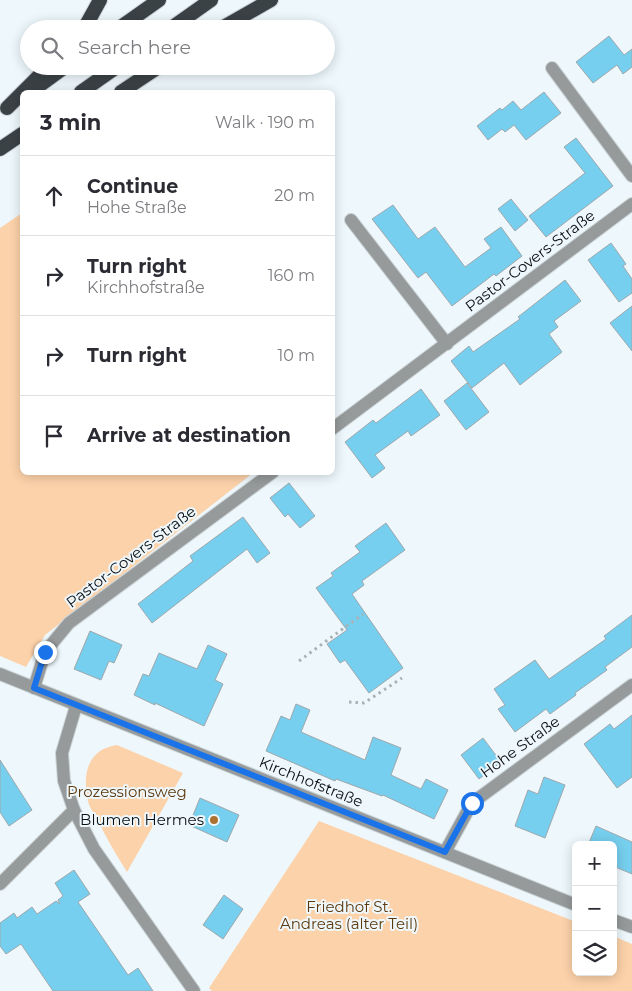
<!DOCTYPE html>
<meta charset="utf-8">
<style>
:root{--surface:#fff;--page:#f2f2f3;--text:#2b2b33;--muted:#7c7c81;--line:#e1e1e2}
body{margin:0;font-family:Montserrat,sans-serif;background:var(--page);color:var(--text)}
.controls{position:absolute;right:15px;bottom:15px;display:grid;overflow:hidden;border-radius:8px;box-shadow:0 2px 12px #0003}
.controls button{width:45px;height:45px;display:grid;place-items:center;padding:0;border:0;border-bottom:1px solid var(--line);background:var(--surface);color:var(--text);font:25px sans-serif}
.stop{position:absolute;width:15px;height:15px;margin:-11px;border:4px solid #1a73e8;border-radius:50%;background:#fff}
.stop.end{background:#1a73e8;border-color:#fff;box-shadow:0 1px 5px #0008}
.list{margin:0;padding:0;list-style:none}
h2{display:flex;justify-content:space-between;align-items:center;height:65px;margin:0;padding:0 20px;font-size:21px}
h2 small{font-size:16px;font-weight:400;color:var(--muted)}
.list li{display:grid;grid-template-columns:32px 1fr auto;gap:15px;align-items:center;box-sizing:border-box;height:80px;padding:0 20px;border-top:1px solid var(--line)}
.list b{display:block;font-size:19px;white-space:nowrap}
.list p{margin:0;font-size:16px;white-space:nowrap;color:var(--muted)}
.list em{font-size:16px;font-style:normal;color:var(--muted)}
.icon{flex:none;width:28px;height:28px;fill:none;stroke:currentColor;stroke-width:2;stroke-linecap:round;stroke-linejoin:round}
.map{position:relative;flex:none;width:632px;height:991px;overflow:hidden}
.search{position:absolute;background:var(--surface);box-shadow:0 2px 12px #0003;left:20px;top:20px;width:315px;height:55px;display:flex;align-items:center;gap:12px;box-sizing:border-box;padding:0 18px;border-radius:28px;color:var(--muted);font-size:19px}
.panel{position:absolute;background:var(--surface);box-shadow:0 2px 12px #0003;left:20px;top:90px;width:315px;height:385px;border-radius:8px}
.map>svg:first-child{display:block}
.green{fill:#fcd2aa}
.building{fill:#76cfee;stroke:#9ea8ac}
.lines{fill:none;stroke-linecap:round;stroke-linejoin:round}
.minor-casing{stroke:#cad3d6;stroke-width:14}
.trunk-casing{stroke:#cad3d6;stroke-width:16}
.path{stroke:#aab2b5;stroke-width:3;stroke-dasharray:2.5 4;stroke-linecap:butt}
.minor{stroke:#969a9b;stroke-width:12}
.trunk{stroke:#3b4246;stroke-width:14}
.route{stroke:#1a73e8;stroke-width:6}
.poi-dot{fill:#ab7131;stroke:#eef8fc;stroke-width:2}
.labels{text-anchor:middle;stroke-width:4;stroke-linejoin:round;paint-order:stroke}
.street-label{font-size:15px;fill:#0c0f11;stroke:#eef8fc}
.park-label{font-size:15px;fill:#5d390e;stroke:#eef8fc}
.poi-label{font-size:15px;fill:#0c0f11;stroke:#eef8fc;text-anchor:end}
</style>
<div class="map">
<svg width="632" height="991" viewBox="0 0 632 991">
<rect width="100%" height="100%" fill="#eef8fc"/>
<g class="green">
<path d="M22,213V472L253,473L45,635L26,667L0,656V228Z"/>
<path d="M117,745L183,773L127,872C116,855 106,837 97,819C94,813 89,807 88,801C82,775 87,749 117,745Z"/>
<path d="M319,821L576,922V972H613V936L632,944V991H212L209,988Z"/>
</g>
<g class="building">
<path d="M609,36L624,55L632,49V67L623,74L617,65L593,83L576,62Z"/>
<path d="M544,92L561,113L526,140L514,125L505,132L502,129L488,140L477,126L500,108L502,110L513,101L521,110Z"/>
<path d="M576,138L613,186L546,237L529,216L585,173L564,147Z"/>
<path d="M511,199L528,220L515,231L498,209Z"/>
<path d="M393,205L418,239L435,227L465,267L491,248L484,239L501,227L522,256L496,276L494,274L452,306L426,272L418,278L372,219Z"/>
<path d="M611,243L626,264L623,266L632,279V293L619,302L588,260Z"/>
<path d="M565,280L581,301L554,321L558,327L549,334L562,352L520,385L504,363L472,388L451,361L469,346L473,352L520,319L518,317Z"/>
<path d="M632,306V351L610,323Z"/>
<path d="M467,383L489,412L466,430L444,401Z"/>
<path d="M421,389L440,415L411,436L408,431L375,455L385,468L372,478L345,442L373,420L376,423Z"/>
<path d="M289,483L315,516L300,528L288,514L285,517L270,498Z"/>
<path d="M243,517L270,553L257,563L247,549L152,623L138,604L193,561L190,556Z"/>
<path d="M386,523L405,550L362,581L364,585L352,594L403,668L369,693L345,660L340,663L327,644L347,630L316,588L333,576L331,573L360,552L355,546Z"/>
<path d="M632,615V647L605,667L607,670L575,693L576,695L550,714L546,709L515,732L498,709L505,705L494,689L535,660L549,679L606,639L604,636Z"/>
<path d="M90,631L122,645L114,663L109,661L101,680L74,669Z"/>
<path d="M208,645L227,654L215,680L223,684L204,726L155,703V705L134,695L143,674L149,676L159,653L197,669Z"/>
<path d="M296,704L310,710L301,732L365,760L373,737L401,748L391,775L421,789L426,779L448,790L434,819L383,795L382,796L336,779L335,781L266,751L281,716L290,720Z"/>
<path d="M632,715V777L617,788L584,744L610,724L614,729Z"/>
<path d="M483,738L501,762L479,779L461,755Z"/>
<path d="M0,760L32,810L9,826L0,812Z"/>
<path d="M544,777L565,785L545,838L515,826L528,790L538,794Z"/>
<path d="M200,798L239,815L227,842L189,825Z"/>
<path d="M596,826L632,842V874L613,866V845H588Z"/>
<path d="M74,870L90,894L78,902L128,975L138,968L153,991H53L21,944L6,954L0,946V923L14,913L17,918L32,907L37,914L56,901L60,904L58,900L63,896L55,883Z"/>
<path d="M224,895L243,909L223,939L203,925Z"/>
</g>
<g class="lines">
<defs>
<g id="minor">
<path d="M552,68L632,176"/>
<path d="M351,220L447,344"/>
<path d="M332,429L632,204"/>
<path d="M0,674L576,905"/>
<path d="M34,688L45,652L69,623L273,472"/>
<path d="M76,706L62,753L64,781L74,810L94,849L194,991"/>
<path d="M445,852L472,803L632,685"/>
<path d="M0,884L74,810"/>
<path d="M613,920L632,927"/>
</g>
<g id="trunk">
<path d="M84,29L100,0"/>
<path d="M118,29L159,0"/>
<path d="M170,29L211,0"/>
<path d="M220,29L271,0"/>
<path d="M40,85L66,66"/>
<path d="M81,92L118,66"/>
<path d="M121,92L160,66"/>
<path d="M7,108L49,66"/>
<path d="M0,149L22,134"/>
</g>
</defs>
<use href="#minor" class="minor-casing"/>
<use href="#trunk" class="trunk-casing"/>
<g class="path">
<path d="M299,661L363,614"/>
<path d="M349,702L364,703L402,678"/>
</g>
<use href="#minor" class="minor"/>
<use href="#trunk" class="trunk"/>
</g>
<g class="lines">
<path class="route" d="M45,652L34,688L445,852L472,803"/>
</g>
<circle class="poi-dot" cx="214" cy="820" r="5"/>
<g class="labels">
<g class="street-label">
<text transform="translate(530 261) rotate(-37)" y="5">Pastor-Covers-Straße</text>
<text transform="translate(131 557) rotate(-37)" y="5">Pastor-Covers-Straße</text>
<text transform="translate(520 747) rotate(-36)" y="5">Hohe Straße</text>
<text transform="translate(311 782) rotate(22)" y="5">Kirchhofstraße</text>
</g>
<g class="park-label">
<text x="127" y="797">Prozessionsweg</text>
<text x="349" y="912">Friedhof St.<tspan x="349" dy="17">Andreas (alter Teil)</tspan></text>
</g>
<g class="poi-label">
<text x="204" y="825">Blumen Hermes</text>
</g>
</g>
</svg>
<div class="controls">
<button>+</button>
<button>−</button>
<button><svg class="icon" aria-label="layers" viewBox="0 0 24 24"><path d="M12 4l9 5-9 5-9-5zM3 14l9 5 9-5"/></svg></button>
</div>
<div class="stop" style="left:472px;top:803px"></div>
<div class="stop end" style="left:45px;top:652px"></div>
<div class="search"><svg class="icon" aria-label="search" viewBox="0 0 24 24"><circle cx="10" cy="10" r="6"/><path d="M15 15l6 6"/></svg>Search here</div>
<section class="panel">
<h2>3 min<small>Walk · 190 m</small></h2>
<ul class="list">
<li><svg class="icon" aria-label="ahead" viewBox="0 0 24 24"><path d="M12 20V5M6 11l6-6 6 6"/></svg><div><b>Continue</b><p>Hohe Straße</p></div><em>20 m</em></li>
<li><svg class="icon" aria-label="right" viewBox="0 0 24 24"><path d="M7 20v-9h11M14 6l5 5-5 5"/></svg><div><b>Turn right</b><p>Kirchhofstraße</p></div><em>160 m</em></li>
<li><svg class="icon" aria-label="right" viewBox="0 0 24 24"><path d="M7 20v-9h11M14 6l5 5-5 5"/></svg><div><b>Turn right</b></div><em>10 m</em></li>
<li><svg class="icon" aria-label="arrive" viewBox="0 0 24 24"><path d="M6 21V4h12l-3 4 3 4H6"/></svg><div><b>Arrive at destination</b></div></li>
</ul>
</section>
</div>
